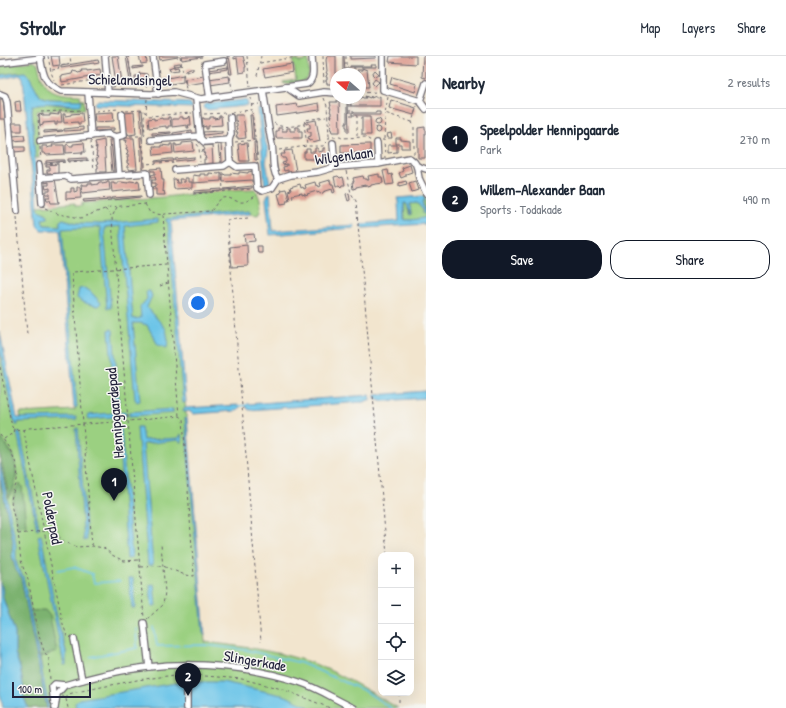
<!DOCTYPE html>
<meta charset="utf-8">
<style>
:root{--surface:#fff;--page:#f2f2f3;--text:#1f2937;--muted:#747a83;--line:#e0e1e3;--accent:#111827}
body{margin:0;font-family:"Patrick Hand",sans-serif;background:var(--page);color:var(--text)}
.controls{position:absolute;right:12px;bottom:12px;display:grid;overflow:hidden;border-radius:8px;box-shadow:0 4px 16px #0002}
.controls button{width:36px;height:36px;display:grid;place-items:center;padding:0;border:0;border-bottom:1px solid var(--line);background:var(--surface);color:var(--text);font:20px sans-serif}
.compass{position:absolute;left:330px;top:12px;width:36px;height:36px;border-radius:50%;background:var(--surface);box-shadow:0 4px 16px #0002;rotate:290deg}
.scale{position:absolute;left:12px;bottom:10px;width:79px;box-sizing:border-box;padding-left:4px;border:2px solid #22223b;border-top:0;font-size:11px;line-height:14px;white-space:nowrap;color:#22223b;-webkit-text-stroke:3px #f6f6f2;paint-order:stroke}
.you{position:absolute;left:198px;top:247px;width:14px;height:14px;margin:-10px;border:3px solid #fff;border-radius:50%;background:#1a73e8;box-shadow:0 0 0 6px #1a73e833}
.badge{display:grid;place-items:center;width:26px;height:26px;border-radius:50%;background:var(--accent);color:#fff;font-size:13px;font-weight:700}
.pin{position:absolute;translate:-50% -33px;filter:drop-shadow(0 1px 2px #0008)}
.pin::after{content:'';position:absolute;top:21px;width:14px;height:12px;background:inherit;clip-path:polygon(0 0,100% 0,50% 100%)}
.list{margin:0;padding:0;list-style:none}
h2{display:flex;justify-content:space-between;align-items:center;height:52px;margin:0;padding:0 16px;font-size:17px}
h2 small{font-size:13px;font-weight:400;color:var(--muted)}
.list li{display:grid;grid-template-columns:26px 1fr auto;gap:12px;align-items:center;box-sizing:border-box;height:60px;padding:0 16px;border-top:1px solid var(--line)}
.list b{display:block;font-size:15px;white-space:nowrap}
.list p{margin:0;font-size:13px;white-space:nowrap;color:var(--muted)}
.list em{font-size:13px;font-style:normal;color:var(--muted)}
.actions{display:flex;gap:8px;padding:12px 16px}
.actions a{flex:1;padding:9px 0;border:1px solid var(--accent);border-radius:16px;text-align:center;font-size:14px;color:var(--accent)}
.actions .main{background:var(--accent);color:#fff}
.icon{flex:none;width:22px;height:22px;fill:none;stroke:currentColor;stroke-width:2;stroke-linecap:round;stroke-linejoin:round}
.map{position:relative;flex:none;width:426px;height:652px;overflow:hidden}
header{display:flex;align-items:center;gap:24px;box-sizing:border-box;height:56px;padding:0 20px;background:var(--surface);border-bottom:1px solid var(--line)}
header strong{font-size:19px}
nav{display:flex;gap:22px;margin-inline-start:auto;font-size:14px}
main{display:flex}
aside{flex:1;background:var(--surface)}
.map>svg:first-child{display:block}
.green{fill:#9bd081;stroke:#5e795e;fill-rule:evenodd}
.forest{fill:#7cb26f;stroke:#4f6a55}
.water{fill:#6ac4e8;stroke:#467392}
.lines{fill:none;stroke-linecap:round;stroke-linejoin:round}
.stream{stroke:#6ac4e8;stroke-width:1.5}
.building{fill:#dea295}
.minor-casing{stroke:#6b666e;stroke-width:8}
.path{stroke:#6b666e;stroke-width:1;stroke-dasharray:3 3;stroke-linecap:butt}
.minor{stroke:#fff;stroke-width:5.5}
.labels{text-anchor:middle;stroke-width:3;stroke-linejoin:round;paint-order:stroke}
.street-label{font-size:15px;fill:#22223b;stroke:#f6f6f2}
</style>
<header>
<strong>Strollr</strong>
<nav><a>Map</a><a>Layers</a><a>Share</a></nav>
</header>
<main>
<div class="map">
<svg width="426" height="652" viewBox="0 0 426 652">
<rect width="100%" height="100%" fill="#f6f6f2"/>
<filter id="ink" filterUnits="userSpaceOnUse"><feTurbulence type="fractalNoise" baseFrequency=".025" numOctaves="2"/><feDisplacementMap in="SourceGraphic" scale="8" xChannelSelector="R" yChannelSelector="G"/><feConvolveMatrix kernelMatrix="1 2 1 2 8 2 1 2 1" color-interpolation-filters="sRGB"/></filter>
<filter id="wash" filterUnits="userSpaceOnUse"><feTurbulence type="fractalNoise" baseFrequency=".012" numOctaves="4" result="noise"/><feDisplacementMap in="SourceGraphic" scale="16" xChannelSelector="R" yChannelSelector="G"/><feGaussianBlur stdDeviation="0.9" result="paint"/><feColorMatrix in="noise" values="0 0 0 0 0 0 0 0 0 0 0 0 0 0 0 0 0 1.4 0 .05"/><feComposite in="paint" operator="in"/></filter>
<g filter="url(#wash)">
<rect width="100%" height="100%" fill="#f2e5ce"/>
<g class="green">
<path d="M306,1H308C311,28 309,25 284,28L283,26L296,24L293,4H298L299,6L306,5Z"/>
<path d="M33,5L38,8C44,36 53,38 80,39L81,43L84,44L85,53H63L37,55L39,102H35L32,54L33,50C44,43 61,52 74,49C77,49 80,46 82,45L49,43L40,40L20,16L0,19V10Z"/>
<path d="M256,133C259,142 264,149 258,159L250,158V155L167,163L170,164L205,586C238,590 271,594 303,604C336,614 368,635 398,652H46L40,614V606L34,571L23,520L18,513L15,501V484L0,408V399L9,441L12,437L17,420L12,397L0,381V294L14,365L21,366L20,357L75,354L60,172L158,164L100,168L77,167L63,163L60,170L44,169L42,165L46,157L41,156L38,153V150L75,147V150H82V147L164,141L225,134ZM20,376L39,472L37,473L18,377ZM58,566L66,595V602L63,603L56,567Z"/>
<path d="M425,138L426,161L423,163L405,164L404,147L407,148L409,158L411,159L410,148L417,147L423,154L425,153L422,147L424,141L423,140Z"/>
</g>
<g class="forest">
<path d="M0,381C16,400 22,418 9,442L0,399Z"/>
<path d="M0,420L13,485L12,499L16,514L21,521L47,652H28L23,639L24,634L20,612L15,597V577L3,542L2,531L0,527Z"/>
<path d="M20,428L22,430L26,469L18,470C15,457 8,439 20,428Z"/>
<path d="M45,554L50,560L57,596L40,601L43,621L30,555Z"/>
</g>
<g class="water">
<path d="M25,16L29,20L40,40L49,43L82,44L81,49C70,50 42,44 33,50L32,54L38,153L48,159V162L42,163L44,169L60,170V165L63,163L77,167L100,168L158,163V166L125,170L133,263L141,262L140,251L147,243L146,235H150L152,240L147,251L166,273L168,284L167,292L158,289L147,269L140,267H133L140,345L137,346L135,343L120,170L104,172L111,252H107L100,171L62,173L77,351L74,352L60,174H41L37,169L23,22L21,19L0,23V19Z"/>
<path d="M98,44L190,47L193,52L97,49H95V47Z"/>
<path d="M243,44L247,45L248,49L243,50L206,54L203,51L205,48Z"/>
<path d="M258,53H262L264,81L268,94L266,106L270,128L268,130H265Z"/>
<path d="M270,137L273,175L354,169L355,171L354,172L270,179L266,143L268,138Z"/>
<path d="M423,140L425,143L422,147L426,157L423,158V154L417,147L410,148L411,159H410L407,148L404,147V163L406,164C413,164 420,163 426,161V168L364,172L360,170L362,168L399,165L398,146L397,142Z"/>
<path d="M250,155V158L171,165L186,346L183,347L168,166L166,165V163Z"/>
<path d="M84,232L90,235L101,247L98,250C89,249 84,247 77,242L79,233Z"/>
<path d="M111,273L113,274L119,345L117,348H116L115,346L109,274Z"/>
<path d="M0,276L17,362L77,361L76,364L18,366V369H16L15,365H14L0,294Z"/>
<path d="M426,335V342L383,345L375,342V339Z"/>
<path d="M370,339L371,343L364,346L249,354L245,350L247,348Z"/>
<path d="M239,349L240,352L235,355L193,358L189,355L184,356L183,354L184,352Z"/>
<path d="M173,353V357L129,360V356Z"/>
<path d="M126,356V360L88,363L87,361L88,359Z"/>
<path d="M185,362H187L205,580L203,577Z"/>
<path d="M137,371H141L143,384L179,382L181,378L182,387L178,384L143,388L153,509H148Z"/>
<path d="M78,372L87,484L84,485L76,373Z"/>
<path d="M121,372L132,502L127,503L118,373Z"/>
<path d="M17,376H20L39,472L37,473Z"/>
<path d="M0,408C5,432 10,457 15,482C18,497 12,506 23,520L49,652H47L21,521L16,514L12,499L13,485L0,420Z"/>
<path d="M41,479L58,566L66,595V609H64L38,480Z"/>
<path d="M129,522H133L135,552H132Z"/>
<path d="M0,527L2,531L3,542L15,577V597L20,612L24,634L23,639L28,652H3L0,637Z"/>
<path d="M154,528L156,550H152L150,529Z"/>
<path d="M182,626H223L286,640L311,652H76L75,647L79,643Z"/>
</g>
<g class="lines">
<g class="stream">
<path d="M238,350L248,349"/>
<path d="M58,514L74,511L92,518L94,527L120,525"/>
<path d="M154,571L157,590L205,589L246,594L301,607L365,635L391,652"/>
<path d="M90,601L137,592L136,572"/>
</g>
</g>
<g id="blocks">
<g class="building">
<path d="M51,0H59L60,9L53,10Z"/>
<path d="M112,0H118L122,26L116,27Z"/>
<path d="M126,0H128L132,25H130Z"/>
<path d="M139,0H146L147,7L141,8Z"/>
<path d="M159,0H178V1L160,4Z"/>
<path d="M181,0H202V1L182,4Z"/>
<path d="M227,0H229L232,18H230Z"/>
<path d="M234,0H243L246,11H245V16L239,17L237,2L234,3Z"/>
<path d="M327,0H336V28H327V26H326V24H327V21H326V20L327,19V17H326L327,15L326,4Z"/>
<path d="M343,0H344L345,18H343Z"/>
<path d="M350,0H376V2L350,3Z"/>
<path d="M390,0H416V8L389,6Z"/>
<path d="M423,0H426V22L422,21Z"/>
<path d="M98,4L99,7L94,8V7L61,12V10Z"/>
<path d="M180,7L181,9L174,10V12L178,11L179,14L170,15L169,12L174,10L173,8Z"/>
<path d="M292,8L293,16L265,21L263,13Z"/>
<path d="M371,8H376V11H350V10H372Z"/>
<path d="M143,10V11L133,13V11Z"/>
<path d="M228,11V13L208,16V14Z"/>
<path d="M190,12H193V14L186,16V14Z"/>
<path d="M362,12L367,14L369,31H360V18L357,14H362Z"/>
<path d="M100,13L101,19L62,26L61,20L72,18L73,15L77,16L78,17L82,16L81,14H87V15Z"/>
<path d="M375,14L379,18L375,21L372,18Z"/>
<path d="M139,17L147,18L148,24H146V26L136,27L135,20H140Z"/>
<path d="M183,19V26L164,29L163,23Z"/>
<path d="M204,20L205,26L186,29L185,23Z"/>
<path d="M229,20L230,26L210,29L209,23Z"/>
<path d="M392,21L417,28L415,36L390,28Z"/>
<path d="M375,23L379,26L375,30L372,27Z"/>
<path d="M361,40L363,42H366L365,40L370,42L371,40V42L376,40V42L380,40V50H351V46H354V42H361Z"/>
<path d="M0,43H3L5,63H0Z"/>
<path d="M337,44H339L340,76H332L331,73H330L331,72L330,67H331V65H330L331,60L330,61V59H331V56H330L331,52H330V50H331L330,46H337Z"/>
<path d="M391,44L416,52L414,59L389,52Z"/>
<path d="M20,45L21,55H16L15,46Z"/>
<path d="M347,46H348L349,76H347V71H346V67H347Z"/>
<path d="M319,47L320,54L277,60L276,51L297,48L298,51Z"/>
<path d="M142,54L144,78H142L140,55Z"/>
<path d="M113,56L114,65L95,66L94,57Z"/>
<path d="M134,56L136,78L129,79L126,75L125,57Z"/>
<path d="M352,56H354V57H376V56H380V59H352Z"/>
<path d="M58,57H61L62,66H57V69H55V66L43,67V69L40,70L39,59L43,58V60H50V58L59,59Z"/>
<path d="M82,57L83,66H80V68H78V66L64,67L63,58H65V60L71,59V58Z"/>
<path d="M235,59H243L246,82L238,83V81H236L238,76H236L237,72H236V70H237V67H235L237,65H235Z"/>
<path d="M250,59H252L254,84H252Z"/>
<path d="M190,60L191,69H188L189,72H187V69L172,71V63H179V61H183V63L189,62V61Z"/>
<path d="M219,60H221L222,69L208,70V73H206V70L203,71L202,62H204V63H210V61H214V63L219,62Z"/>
<path d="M168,61H170L171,70H168V72H166V70L149,72L148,63L154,62V64L162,62V63H168Z"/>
<path d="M362,61H370L371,79H362Z"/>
<circle cx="378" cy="66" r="3"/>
<path d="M316,64L320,85L313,87L312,84L309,85L308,81L311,80V76H308L307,72H310V69L309,67L306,68V66Z"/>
<path d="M12,67H22V75H13Z"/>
<path d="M83,71V74L64,75V73Z"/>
<path d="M295,71H299V75H302V82H276V75H278V72H282V75H287V72H290V75H295Z"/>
<path d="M425,71V74H426V78H425V102H418V72Z"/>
<circle cx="378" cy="74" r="3"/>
<path d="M95,72H114V74L95,75Z"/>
<path d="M62,74L63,75L44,77V75Z"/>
<path d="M192,74V77L173,79V77Z"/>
<path d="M222,75V77L204,79L203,76Z"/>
<path d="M171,76V77L152,79V77Z"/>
<path d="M391,77L392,82H388L387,78Z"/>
<path d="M24,79L25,84L13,85V80Z"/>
<path d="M140,81H142L144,112L142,113Z"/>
<path d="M126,82H134L137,113L129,114V112H127V110L129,109L128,107H127V105H128L127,101H128V98H126L128,96L127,93H126V92H127V89H126L127,84L125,85V83Z"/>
<path d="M396,82H401V84L410,85V92H401V88H396Z"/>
<path d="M104,84L106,116H97V112H98V109H97V108H98L96,103H98L97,100L96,101L97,96H96L97,91L95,92L96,90L95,86Z"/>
<path d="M109,84H111L114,115H112Z"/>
<path d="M193,86L194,95L175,97L174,88H176V90L182,89V87Z"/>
<path d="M254,86H256L257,104H255Z"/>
<path d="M84,87L85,96H82L83,98H81V96L66,97V89L68,88L69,90H73V88Z"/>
<path d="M247,87L249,105H240L238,88Z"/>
<path d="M170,88H172L173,97L154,99L153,90H156V91H161V89L170,90Z"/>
<path d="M218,88H221L222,106H220Z"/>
<path d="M370,88V97H341V89Z"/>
<path d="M52,89H64L65,98L46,99L45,97H42V90H47V92L50,91H53Z"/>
<path d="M212,89L213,107L204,108V103H206L205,100H204L205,96H202V95L205,94L203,90Z"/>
<path d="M388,89H397V96L388,97Z"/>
<path d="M14,91H25V95L14,96Z"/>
<path d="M315,92H318V96L323,95V92H325L326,103H304V96H306V93H310V96H315Z"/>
<path d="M292,94L296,115L288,117V114L284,115L283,111L287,110V108L283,109L282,107L286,106V104L285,102H282L281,98H285L284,95Z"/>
<path d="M194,101V103L175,105V103Z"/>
<path d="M87,102V104L68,105V103Z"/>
<path d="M169,103H173L174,105L155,106V105Z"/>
<path d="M56,104H65V105L46,107V105Z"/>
<path d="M58,108V120H51V117H47V114H50V111H46V109Z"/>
<path d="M410,109L412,116L406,118V120L401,122L399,117L403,115L402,112Z"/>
<path d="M161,112L162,124H164L163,136L164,135L165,139H156V133H153L152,131L156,130V127H152V124H156L155,121H152L151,119L155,118V115H151V113Z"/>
<path d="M388,114L389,119L392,118L394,128L386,129L383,115Z"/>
<path d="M254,115L255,125L252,126V124L223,126V118H224L225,119H230V117L239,118V116L248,117V116Z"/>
<path d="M221,116V125L193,127V119L200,120V118H205V119H209V117L219,118V117Z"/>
<path d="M379,118V121H382L383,127L376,128L371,129V130L368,131V130H365V129L356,131V132L353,133L352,126H354L353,122L363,120L364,123H367V124H369L368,120Z"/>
<path d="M338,120L340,122L343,121L345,129H342L341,131L339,129L336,130L334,121Z"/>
<path d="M185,122H188V126H192V132L174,133L173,123H176L177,127H180L179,123H182L183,126H185Z"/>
<path d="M55,123L59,147H51L50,144H47L46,141H50V138H46V135H50V132L46,133L45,129H49V126L45,127V124Z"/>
<path d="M137,124L139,125L140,133L112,136L111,127H114V128H118V126H121L128,127V126L130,125L137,126Z"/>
<path d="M330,124L331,128H333L335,136L333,137L332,133L323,136V137L320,138V136L317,137V135L307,138L308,139L305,140V138L302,139V137L292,139L293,141L290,142L288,135L291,134L290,131L300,128L301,132L303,131L304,133L306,132L305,129L315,126L316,130L318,129L319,131L321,130L320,127Z"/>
<path d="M406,125L407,128L399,130V127Z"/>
<path d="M415,125L418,134L412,136L409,127Z"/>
<path d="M100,126H102V128L107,127V126H109L110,134L82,137L81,128H83V129H88V127H92V129L98,128V127Z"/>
<path d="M252,130V132L224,134V133Z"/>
<path d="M77,131H80L81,142L66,143V136H71V132H74V136L77,135Z"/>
<path d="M222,133V135L194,137V135Z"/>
<path d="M286,133L289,144H286L287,147L281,148L278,138L281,137L280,134Z"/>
<path d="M349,137L350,144L348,145L346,138Z"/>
<path d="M141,140V141L113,144L112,142Z"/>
<path d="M111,142V144L84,146L83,144Z"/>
<path d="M254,178L255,185L245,186L244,179Z"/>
<path d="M247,189L248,210L232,211L230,191Z"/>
<path d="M257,190H262V197H258Z"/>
</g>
</g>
</g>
<g filter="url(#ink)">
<use href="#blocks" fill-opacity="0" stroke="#6b666e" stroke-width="1"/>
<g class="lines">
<defs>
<g id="minor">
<path d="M40,0C43,17 43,27 61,35L151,38L174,36L201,43L307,28C316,22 312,9 312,0"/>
<path d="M105,0L108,37"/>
<path d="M153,0L158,38"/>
<path d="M383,0V34L420,45L426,53"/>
<path d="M0,7L41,2"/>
<path d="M286,31L299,40L324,36L336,37"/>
<path d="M263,34C266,52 268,71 272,89C274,100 271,113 278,123"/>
<path d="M88,36L91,80"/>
<path d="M0,38L5,40L7,46L17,155"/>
<path d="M196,43L200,82L204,86L229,84"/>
<path d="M210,43L205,8L224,5"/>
<path d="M420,45L426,27"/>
<path d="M230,61L231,78L229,84L230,106"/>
<path d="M116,81L124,79L122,58"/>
<path d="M151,84L200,80"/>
<path d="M40,85L108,78L116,81L119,119"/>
<path d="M333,87L335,111"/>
<path d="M377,87L378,108"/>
<path d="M39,109L42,147"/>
<path d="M417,110L426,113"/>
<path d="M175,114L224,110L230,106L237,111L255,110L257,132L262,135L272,132L278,123L291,119L318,116L335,111L378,108L409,102C418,106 417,114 419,122C421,127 424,132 426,137"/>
<path d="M40,122L65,120L71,123L147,117L149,139"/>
<path d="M144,567L149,611"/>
<path d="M74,583L82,624"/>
<path d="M54,646L52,631L55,628L65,629"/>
<path d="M55,652L57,638L65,629C92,621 121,614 148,611C196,605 253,611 299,626C318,632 336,644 354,652"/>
<path d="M187,652V610"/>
</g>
</defs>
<use href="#minor" class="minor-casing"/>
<g class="path">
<path d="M48,0L51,16L54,24"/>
<path d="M128,0L133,29"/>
<path d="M180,0L186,33"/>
<path d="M247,0L250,31"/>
<path d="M323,0L324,30"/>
<path d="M346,0V18"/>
<path d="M260,7L303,0"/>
<path d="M228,9L232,33"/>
<path d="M347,12H355V18"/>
<path d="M52,14L58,13L59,10L71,8L70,0"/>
<path d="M257,20L261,0"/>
<path d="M62,29L100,23"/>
<path d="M112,31C124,29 134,30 146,28V31"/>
<path d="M360,37L377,36"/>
<path d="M388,41L385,57L412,66"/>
<path d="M324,42L327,50L329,80"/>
<path d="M350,42V60H357V82"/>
<path d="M147,43L146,57L149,60L192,57"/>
<path d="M252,49L259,48"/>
<path d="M96,55L118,53"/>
<path d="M126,55L142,54L146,57L144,61L145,79L142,81L145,108"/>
<path d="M252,55L258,105"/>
<path d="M232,56L252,54L251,42"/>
<path d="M204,58L227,57"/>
<path d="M274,67C281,73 295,70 304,68L307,89"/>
<path d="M304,68L305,64L326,61"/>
<path d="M39,79L38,60L41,56L83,54"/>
<path d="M130,80H143"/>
<path d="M329,83V81H340L342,82L367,81L369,84H372"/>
<path d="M384,83L385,58"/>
<path d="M382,84H384L385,102"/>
<path d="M91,85L94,115"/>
<path d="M235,86L256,84"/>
<path d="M197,88L199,91L200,106"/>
<path d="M40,91L41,103"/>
<path d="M279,94L307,90H323L327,86"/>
<path d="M414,98V71L412,66L417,50"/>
<path d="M44,108L93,104"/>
<path d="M145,111V108L172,106L173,108"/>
<path d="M346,115L351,137L356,145L387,499"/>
<path d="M222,116L223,135"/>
<path d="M193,138L251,133"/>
<path d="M145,148L150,157L163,159L165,158L211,155C215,151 216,146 221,143C228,139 233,145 240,146C246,147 252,142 257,139"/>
<path d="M117,151L112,161L113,179L144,562"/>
<path d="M45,152L58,158L81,162L110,151L145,148L148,145"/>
<path d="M105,153L112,161"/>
<path d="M163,159L179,360"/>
<path d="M17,161L27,278"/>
<path d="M248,162L227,164L261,586"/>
<path d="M160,230L168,227"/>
<path d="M0,311L12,371L14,373L23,374L24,376L63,568L68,583"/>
<path d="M23,374L29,372C79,368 129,366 179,360L183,363L194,520L185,519L163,510L140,511"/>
<path d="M0,379C9,391 20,408 17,424C16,431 12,437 11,444C11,455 17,467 18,478C21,493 18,505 27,519L40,583L44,595L49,603L50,625"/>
<path d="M4,383L13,377L14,373"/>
<path d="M18,478L44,475L55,477L65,486L77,491L92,490L104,492L112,499L124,505L138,504"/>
<path d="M92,490L72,219L73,216L166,209"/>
<path d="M147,563L163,549L165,536L161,488"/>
<path d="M193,619L242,623L282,633L330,652"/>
<path d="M399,637V646"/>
<path d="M62,640L66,642"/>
<path d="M66,642L69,638L76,636L137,624L175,619V614"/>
<path d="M66,643L68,652"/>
</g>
<use href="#minor" class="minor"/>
</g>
</g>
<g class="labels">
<g class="street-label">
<text transform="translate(130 24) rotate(1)" y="5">Schielandsingel</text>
<text transform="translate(344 100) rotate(-8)" y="5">Wilgenlaan</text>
<text transform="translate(115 357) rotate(-95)" y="5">Hennipgaardepad</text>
<text transform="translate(52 462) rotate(79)" y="5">Polderpad</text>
<text transform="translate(255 605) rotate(10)" y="5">Slingerkade</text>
</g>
</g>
</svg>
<div class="controls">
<button>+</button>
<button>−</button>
<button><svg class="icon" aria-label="locate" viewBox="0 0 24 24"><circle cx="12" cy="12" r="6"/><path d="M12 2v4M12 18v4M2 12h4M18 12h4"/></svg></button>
<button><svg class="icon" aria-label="layers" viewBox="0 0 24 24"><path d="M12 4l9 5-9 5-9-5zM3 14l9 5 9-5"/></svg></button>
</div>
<svg class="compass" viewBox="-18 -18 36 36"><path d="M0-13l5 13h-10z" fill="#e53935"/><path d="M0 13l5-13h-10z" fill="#747a83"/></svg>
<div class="scale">100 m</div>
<div class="you"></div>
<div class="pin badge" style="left:114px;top:445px">1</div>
<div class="pin badge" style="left:188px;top:640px">2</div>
</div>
<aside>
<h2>Nearby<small>2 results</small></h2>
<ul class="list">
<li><span class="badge">1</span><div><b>Speelpolder Hennipgaarde</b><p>Park</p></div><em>270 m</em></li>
<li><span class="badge">2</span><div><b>Willem-Alexander Baan</b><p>Sports · Todakade</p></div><em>490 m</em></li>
</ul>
<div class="actions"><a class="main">Save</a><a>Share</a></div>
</aside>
</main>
